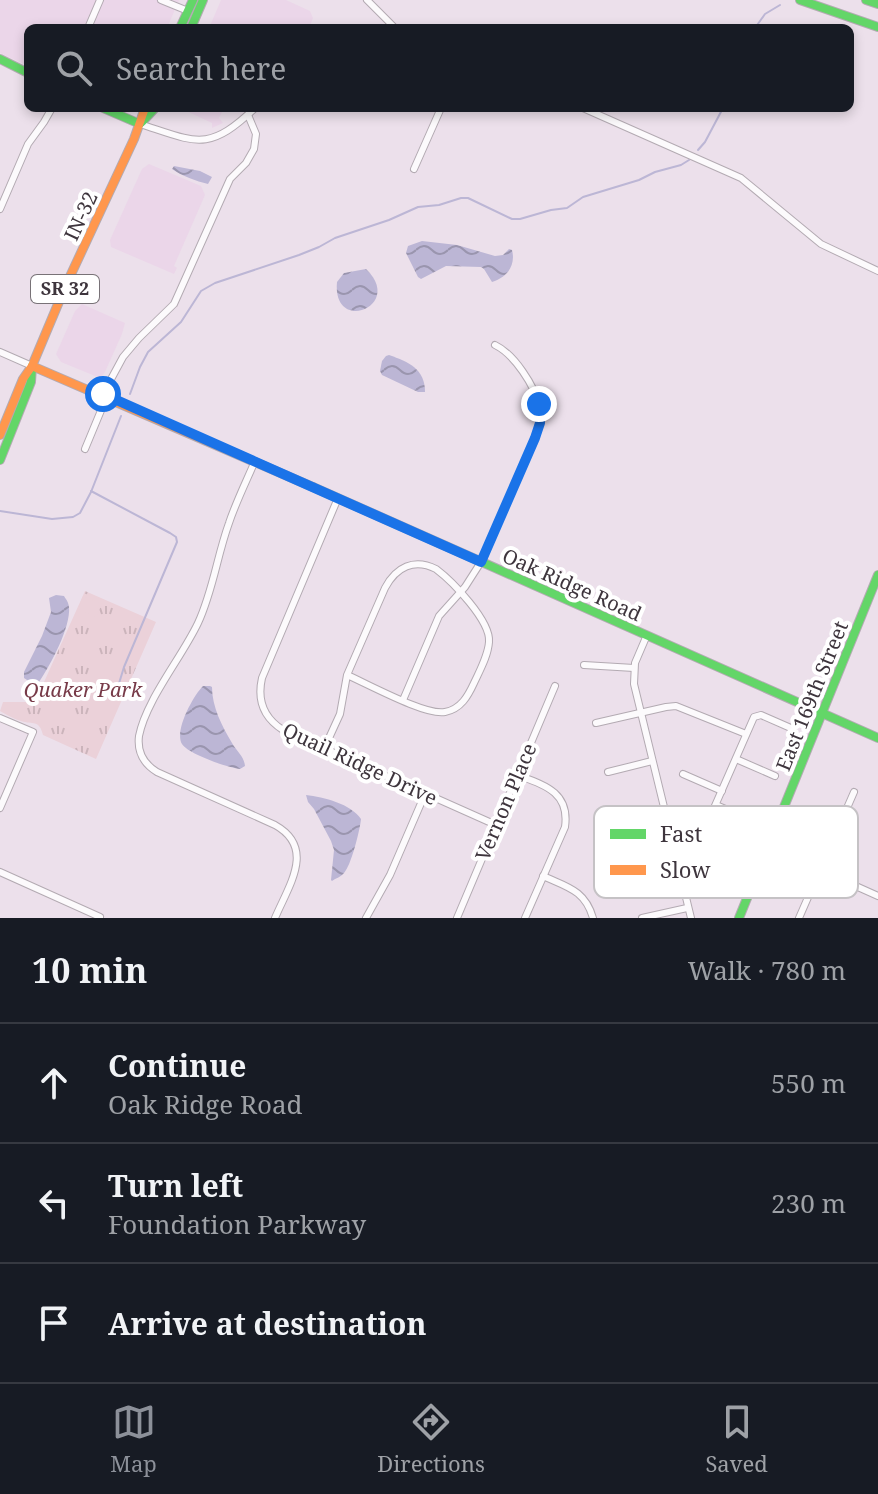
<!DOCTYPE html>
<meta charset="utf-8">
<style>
:root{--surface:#171b24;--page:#242831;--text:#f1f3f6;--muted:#9ea1a6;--line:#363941;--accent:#8c9099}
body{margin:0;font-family:"Noto Serif",serif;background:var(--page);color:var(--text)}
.stop{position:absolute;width:24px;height:24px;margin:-18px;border:6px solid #1a73e8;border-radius:50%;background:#fff}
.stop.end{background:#1a73e8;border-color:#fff;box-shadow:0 2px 8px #0008}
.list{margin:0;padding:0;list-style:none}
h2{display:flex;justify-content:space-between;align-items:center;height:104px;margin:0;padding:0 32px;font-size:34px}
h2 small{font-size:26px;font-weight:400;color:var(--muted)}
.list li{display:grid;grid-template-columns:52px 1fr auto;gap:24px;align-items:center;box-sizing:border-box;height:120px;padding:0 32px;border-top:2px solid var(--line)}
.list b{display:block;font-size:30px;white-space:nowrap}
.list p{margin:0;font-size:26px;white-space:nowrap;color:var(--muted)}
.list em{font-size:26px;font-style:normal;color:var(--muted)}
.icon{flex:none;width:44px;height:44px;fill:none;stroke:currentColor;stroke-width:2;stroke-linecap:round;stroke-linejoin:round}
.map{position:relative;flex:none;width:878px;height:918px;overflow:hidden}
.search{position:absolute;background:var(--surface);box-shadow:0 4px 12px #0003;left:24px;right:24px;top:24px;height:88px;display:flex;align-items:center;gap:20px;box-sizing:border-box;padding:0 28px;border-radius:12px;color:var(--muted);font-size:30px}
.sheet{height:464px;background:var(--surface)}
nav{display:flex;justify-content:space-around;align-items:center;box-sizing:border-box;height:112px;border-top:2px solid var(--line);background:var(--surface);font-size:22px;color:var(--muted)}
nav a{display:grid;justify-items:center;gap:4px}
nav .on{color:var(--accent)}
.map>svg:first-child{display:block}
.built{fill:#ebd6e9}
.park{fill:url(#park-tufts)}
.pitch{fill:#ebd1d9}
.water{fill:url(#water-waves)}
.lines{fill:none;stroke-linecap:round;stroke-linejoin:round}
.stream{stroke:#bcb6d5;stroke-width:2}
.street-casing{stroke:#b3aab2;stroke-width:8}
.fast-casing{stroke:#b3aab2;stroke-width:10}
.slow-casing{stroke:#b3aab2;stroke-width:10}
.street{stroke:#fcfafc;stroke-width:6}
.fast{stroke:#63d668;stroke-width:8}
.slow{stroke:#ff974d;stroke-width:8}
.route{stroke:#1a73e8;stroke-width:10}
.labels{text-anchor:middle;stroke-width:8;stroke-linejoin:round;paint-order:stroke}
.shield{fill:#fff;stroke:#787277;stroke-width:2}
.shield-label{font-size:18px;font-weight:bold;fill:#3e353d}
.street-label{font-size:20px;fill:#3e353d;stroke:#fff}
.park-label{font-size:20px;font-style:italic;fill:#773a48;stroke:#fff}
.key{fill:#fff;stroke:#c5c2c5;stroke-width:2}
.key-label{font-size:22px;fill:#3e353d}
</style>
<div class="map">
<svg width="878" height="918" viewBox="0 0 878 918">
<defs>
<pattern id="park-tufts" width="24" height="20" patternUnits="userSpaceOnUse" patternTransform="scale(2)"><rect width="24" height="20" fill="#ebd1d9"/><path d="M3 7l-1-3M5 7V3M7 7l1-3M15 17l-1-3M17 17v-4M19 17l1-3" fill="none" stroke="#cbb4bb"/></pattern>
<pattern id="water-waves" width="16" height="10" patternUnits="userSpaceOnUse" patternTransform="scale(2)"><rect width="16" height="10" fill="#bcb6d5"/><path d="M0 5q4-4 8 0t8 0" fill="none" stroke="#9a95ae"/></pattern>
</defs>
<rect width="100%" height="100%" fill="#ece0eb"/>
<g class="built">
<path d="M0,0H179L167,28H28V66L0,53Z"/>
<path d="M221,0H286L310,11L313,18L309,28H209Z"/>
<path d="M180,108H224L219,118L223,123L212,128V123Z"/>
<path d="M149,164L201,186L205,195L174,266L177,268L174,274L111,247L110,240L142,169Z"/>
<path d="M82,304L125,323L122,334L105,372L100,378L61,362L56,354L75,311Z"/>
</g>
<path class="park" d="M85,591L156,622L96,759L43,735C39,719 33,725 21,721C14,719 7,715 0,711L3,702H35Z"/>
<path class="pitch" d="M83,596L102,604L96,617L78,609Z"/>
<g class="water">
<path d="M174,166L200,171L212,177L208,184C196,181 182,176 172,169Z"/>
<path d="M422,241L457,245L495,256L503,255L509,249L512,250C516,266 507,277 492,282L484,269L481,267L446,266L421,279L418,277L406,253L408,246Z"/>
<path d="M366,269C405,306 332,335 337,282L344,273Z"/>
<path d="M389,355C409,362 425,369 425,392H418L382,375L380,371L382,361L386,356Z"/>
<path d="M56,595L64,596C67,601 68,601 69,607C71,627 50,666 39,682H30L24,678V672L42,636L51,612L49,598Z"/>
<path d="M203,686H210L212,687C212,707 222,726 232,743C237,752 244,756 245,766L240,769C229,768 188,754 182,744C174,731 193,696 203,686Z"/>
<path d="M306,795C324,797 351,804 361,819C360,830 351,866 344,873C341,877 336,878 332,881L331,880L334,850L331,841L314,809L308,802Z"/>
</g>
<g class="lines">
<g class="stream">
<path d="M755,28L765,14L780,5"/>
<path d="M698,150L705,142L723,108"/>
<path d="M130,394L140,367L148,352L181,322L201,291L215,283L299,255L319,247L335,238L389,220L418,207L439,205L461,198H468L512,219H520L551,210L567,208L583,197L639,180L655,172L681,165L689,160"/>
<path d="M91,491L170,533L176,537L177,542L124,667L117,690"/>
<path d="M0,511L52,519L73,517L80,513L91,492L121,416"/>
</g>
<defs>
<g id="street">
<path d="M161,0L188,11"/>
<path d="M367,0L395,28"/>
<path d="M88,28L100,0"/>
<path d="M583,108L741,178L821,244L878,271"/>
<path d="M140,124C196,142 208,153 255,108"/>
<path d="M414,169L441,108"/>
<path d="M0,209L28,144L44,122L52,108"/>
<path d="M0,352L32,366"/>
<path d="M103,394L123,357L139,338L174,304L230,179L246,163L254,149L256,134L248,115"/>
<path d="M85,449L107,396"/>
<path d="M255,461C246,482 236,502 229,523C217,556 213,591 198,623C182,657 146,700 139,736C137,752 144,764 157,772L275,825C316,848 289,885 275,918"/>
<path d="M338,498L262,678C257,700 264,718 283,730L496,825"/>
<path d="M647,635L635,663L634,684L691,918"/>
<path d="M584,665L634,668"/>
<path d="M403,700L439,616L465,587L481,562L535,438C538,428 542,417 539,406C535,386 514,354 495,345"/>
<path d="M0,718L33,732L0,808"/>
<path d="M596,723L666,707L676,706L746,734"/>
<path d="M324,749L340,714L347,675L385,588C396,567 414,558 436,569C452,581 491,621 489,642C488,656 480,670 474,683C468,696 461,709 445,712C426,716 368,684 347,675"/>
<path d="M736,759L775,776"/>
<path d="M608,772L652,761"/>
<path d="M683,774L722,791"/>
<path d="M517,775C544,785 570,792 565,827L525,918"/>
<path d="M716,805L756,822"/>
<path d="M619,820L664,810"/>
<path d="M696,849L701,853L737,868"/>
<path d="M631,869C652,864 678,861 696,849L754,717L761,715L793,729"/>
<path d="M820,870L878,896"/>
<path d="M0,872L100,917"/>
<path d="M543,876C567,887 585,890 593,918"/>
<path d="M366,918L390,875L425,794"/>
<path d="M457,918L555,686"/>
<path d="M642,918L687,908"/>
<path d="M799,918L854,792"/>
</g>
<g id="fast">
<path d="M800,0L878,27"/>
<path d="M866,0L878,4"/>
<path d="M180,28L193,0"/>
<path d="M191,28L203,0"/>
<path d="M0,59L28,73"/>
<path d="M103,108L140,124"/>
<path d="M142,122L155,108"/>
<path d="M0,460L31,382L32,366"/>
<path d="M313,487L878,738"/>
<path d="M739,918L878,575"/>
</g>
<g id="slow">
<path d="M32,366L313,487"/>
<path d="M0,435L23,379L32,366L66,285L134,139L145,108"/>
</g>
</defs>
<use href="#street" class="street-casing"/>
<use href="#fast" class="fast-casing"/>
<use href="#slow" class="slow-casing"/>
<use href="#street" class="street"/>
<use href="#fast" class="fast"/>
<use href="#slow" class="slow"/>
</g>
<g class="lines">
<path class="route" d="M103,394L481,562L535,438L540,423L539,404"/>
</g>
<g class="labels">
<rect class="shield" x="31" y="275" width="68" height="28" rx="6"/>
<g class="shield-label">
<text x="65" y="295">SR 32</text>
</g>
<g class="street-label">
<text transform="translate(81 216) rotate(-65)" y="7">IN-32</text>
<text transform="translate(572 585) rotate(24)" y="7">Oak Ridge Road</text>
<text transform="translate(812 696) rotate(-68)" y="7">East 169th Street</text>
<text transform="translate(360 764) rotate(25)" y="7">Quail Ridge Drive</text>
<text transform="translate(506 802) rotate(-67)" y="7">Vernon Place</text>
</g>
<g class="park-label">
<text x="83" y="697">Quaker Park</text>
</g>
</g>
<rect x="594" y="806" width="264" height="92" rx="12" class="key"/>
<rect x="610" y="829" width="36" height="10" fill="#63d668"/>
<rect x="610" y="865" width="36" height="10" fill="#ff974d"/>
<g class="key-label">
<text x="660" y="842">Fast</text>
<text x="660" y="878">Slow</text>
</g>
</svg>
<div class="stop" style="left:103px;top:394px"></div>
<div class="stop end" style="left:539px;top:404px"></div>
<div class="search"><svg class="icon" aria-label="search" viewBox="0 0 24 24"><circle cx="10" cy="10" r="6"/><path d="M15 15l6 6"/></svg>Search here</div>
</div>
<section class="sheet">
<h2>10 min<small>Walk · 780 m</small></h2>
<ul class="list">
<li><svg class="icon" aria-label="ahead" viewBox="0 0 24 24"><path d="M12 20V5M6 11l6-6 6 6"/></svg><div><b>Continue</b><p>Oak Ridge Road</p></div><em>550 m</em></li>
<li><svg class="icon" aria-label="left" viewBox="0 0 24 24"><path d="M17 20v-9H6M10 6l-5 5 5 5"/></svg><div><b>Turn left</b><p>Foundation Parkway</p></div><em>230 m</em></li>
<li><svg class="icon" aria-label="arrive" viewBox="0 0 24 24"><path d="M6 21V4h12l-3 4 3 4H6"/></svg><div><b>Arrive at destination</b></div></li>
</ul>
</section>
<nav>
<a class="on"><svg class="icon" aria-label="map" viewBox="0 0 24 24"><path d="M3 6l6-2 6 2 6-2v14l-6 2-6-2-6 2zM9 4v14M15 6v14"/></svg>Map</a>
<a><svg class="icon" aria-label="directions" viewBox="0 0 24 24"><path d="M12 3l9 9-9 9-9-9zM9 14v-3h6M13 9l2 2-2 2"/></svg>Directions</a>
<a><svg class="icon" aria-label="saved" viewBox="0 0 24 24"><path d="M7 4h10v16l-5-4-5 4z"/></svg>Saved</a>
</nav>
